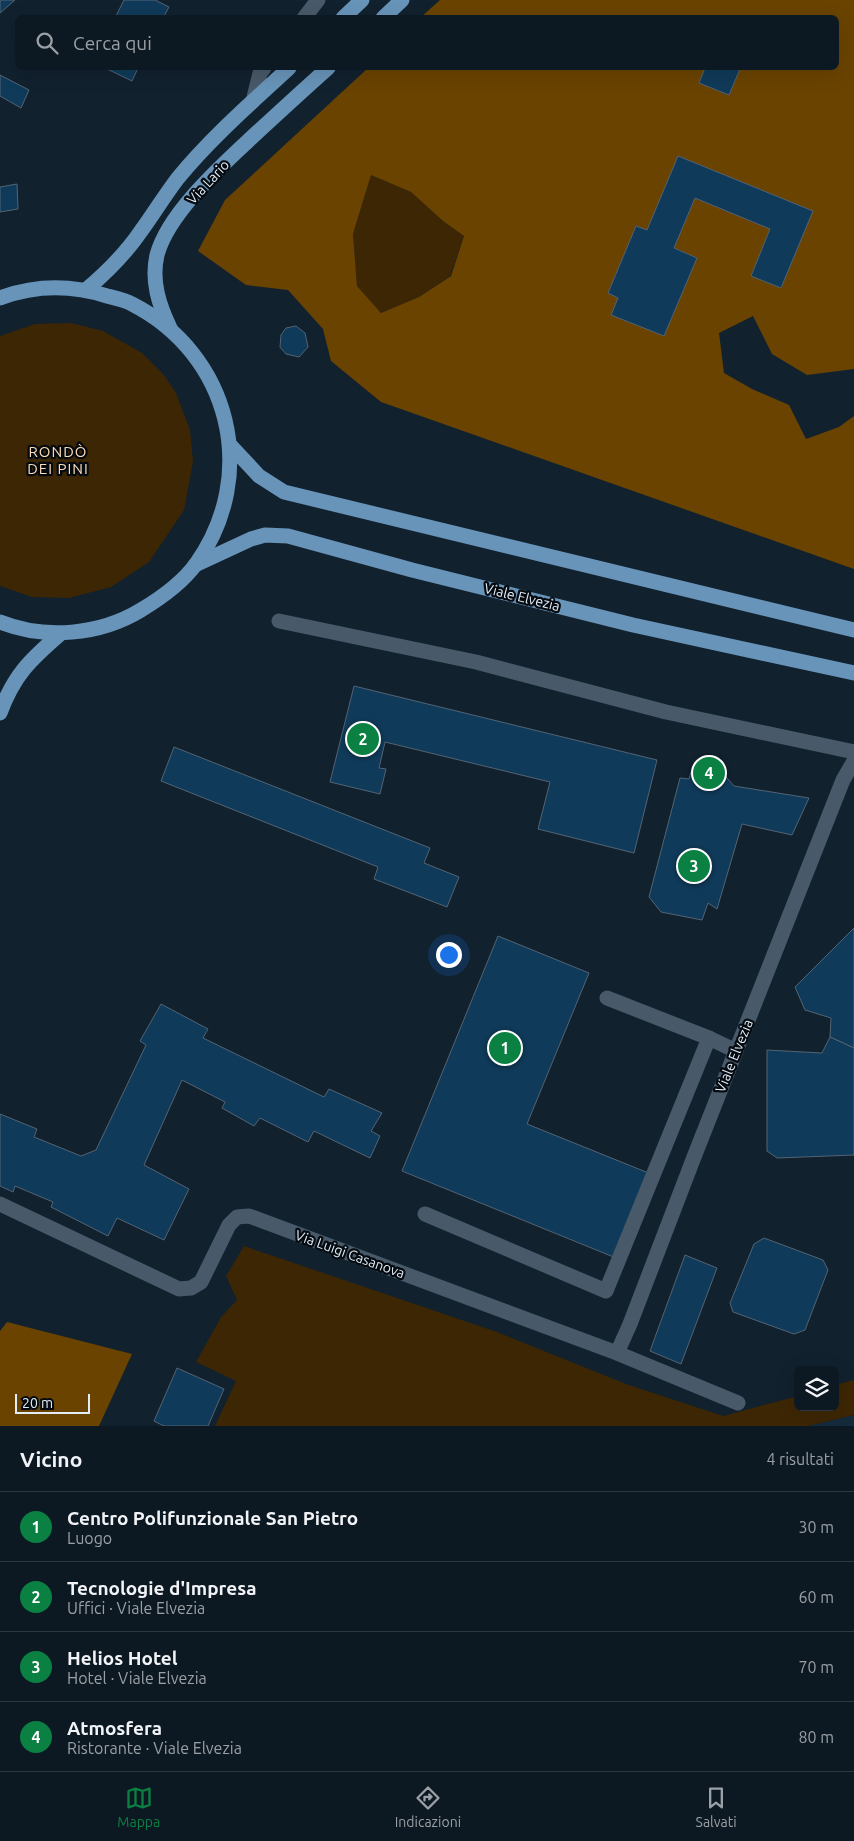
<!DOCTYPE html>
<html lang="it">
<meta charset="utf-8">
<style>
:root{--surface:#0d1922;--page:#1b262f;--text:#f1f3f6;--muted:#9aa0a5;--line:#2d3840;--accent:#0b8043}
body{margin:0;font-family:Ubuntu,sans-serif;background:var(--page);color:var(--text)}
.controls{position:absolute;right:15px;bottom:15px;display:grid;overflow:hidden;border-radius:8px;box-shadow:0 5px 20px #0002}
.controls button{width:45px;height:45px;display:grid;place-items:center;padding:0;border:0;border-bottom:1px solid var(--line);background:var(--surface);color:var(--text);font:25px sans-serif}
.scale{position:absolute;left:15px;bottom:12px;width:75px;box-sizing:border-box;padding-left:5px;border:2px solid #e2edf6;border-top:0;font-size:14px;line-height:18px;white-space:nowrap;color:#e2edf6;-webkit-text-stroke:4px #040a10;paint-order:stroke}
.you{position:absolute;left:448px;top:954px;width:18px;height:18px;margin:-12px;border:4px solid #fff;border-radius:50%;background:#1a73e8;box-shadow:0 0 0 8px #1a73e833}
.badge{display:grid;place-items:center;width:32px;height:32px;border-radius:50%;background:var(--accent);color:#fff;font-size:16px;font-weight:700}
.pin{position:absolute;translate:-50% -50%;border:2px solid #fff;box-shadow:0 1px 5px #0006}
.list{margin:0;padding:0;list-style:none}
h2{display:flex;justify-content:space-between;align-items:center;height:65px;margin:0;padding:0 20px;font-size:21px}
h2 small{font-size:16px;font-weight:400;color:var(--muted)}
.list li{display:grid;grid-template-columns:32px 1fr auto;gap:15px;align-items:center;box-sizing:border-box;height:70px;padding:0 20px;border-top:1px solid var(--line)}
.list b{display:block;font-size:19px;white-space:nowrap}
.list p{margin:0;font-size:16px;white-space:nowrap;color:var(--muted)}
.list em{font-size:16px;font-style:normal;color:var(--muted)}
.icon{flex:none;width:28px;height:28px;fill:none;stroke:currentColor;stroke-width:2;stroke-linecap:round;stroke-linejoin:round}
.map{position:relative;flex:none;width:854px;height:1426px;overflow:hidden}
.search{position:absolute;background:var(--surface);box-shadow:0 5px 20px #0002;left:15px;right:15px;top:15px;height:55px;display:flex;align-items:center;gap:12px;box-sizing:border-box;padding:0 18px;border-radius:8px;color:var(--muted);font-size:19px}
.sheet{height:345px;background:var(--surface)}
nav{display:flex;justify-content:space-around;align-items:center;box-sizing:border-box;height:70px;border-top:1px solid var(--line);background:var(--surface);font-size:14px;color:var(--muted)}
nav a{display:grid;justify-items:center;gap:2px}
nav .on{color:var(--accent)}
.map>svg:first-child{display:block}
.built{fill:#152b3c}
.green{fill:#3d2604}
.forest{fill:#6a4300;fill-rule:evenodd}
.building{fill:#103a59;stroke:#536474}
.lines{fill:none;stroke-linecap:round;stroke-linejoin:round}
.minor{stroke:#485969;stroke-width:15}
.major{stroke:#6894b9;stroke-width:15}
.labels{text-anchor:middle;stroke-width:4.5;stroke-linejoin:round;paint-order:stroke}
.street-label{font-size:14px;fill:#e2edf6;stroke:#040a10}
.neighbourhood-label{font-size:15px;letter-spacing:1px;fill:#fdddb8;stroke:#040a10}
</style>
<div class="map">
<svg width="854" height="1426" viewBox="0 0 854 1426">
<rect width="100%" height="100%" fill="#11212e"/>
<path class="built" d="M854,1415V1426H808Z"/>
<g class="green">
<path d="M371,175L411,192L443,221L464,236L450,276L419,297L381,313L357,286L353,234Z"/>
<path d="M71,323L103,331L142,353L163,374L176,393L190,430L193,462L184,510L149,562L111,587L69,598L32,597L0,586V336L35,324Z"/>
<path d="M244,1246L497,1332L626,1384L723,1416L798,1396V1407H835V1385L854,1380V1415L808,1426H215L236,1381L196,1362L221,1317L237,1300L226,1276Z"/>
</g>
<g class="forest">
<path d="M440,0H854V369L807,375L772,354L753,316L719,333L724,373L752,389L789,405L806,439L839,427L854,416V569L381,402L331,361L323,329L288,290L246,285L198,251L225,200L368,68H705L699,83L729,95L740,69L737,68H836V18L421,17ZM678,156L812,211L781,288L751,276L770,229L695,198L674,248L697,258L664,336L612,315L618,298L608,293L636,226L647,230ZM371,175L411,192L443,221L464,236L451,276L419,297L381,313L357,286L353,234Z"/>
<path d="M7,1322L132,1354L99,1426H0V1331Z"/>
</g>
<g class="building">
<path d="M0,0H15L0,13Z"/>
<path d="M124,0H155L169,7L163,18H115Z"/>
<path d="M105,68H138L132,81Z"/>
<path d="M705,68L740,69L729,95L699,83Z"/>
<path d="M0,75L29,90L21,108L0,96Z"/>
<path d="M678,156L813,211L781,288L751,276L770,229L695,198L674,248L697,258L664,336L611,315L618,298L608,293L636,226L647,230Z"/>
<path d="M17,184L18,209L0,212V187Z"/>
<path d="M296,326L305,333L308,347L299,357L286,354L280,347L281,335L286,328Z"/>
<path d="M354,686L657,760L634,853L538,829L550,782L385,742L379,768L386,769L380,794L330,782Z"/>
<path d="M174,747L430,848L424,863L459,877L447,907L374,879L378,867L161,781Z"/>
<path d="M709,762L721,771L734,786L809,798L792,835L742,824L717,909L708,903L702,920L661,912L649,897L680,778L689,779L691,772Z"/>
<path d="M854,928V1048L830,1037L831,1018L805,1010L795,987Z"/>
<path d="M498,936L589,973L527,1124L651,1174L616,1258L402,1171Z"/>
<path d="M161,1004L208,1029L203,1038L324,1097L329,1089L382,1113L371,1131L380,1136L370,1158L314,1131L308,1142L260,1118L254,1126L222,1108L225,1102L182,1080L144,1165L189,1189L164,1240L117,1218L108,1236L51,1207L53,1202L15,1186L13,1192L0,1186V1114L37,1129L34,1137L81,1156L96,1150L146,1045L140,1041Z"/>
<path d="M830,1037L854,1048V1155L777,1158L767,1151V1050L822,1053Z"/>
<path d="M764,1238L823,1260L828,1270L805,1330L794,1334L733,1312L730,1303L754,1244Z"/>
<path d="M685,1255L717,1268L681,1364L650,1351Z"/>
<path d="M177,1368L224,1389L208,1426H164L154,1421Z"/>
</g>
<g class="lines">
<g class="minor">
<path d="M304,18L318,0"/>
<path d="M253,101L260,73L264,68"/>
<path d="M279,621L476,662L666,712L854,752"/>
<path d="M607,998L709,1038L736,1051"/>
<path d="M0,1204L179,1289L191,1288L201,1282L229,1225L237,1217L249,1216L617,1353L738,1403"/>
<path d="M425,1214L606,1291L709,1038"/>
<path d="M617,1353L630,1324L694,1157L843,780L854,761"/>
</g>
<g class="major">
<path d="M343,18L362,0"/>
<path d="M383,18L402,0"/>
<path d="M87,289C107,272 126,253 141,231C154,213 165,195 178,178C211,138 251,103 289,68"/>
<path d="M0,298C35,285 72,285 107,296C115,298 125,300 132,304C230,354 260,474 196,564C182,583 161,598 141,610C100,635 45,640 0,622"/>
<path d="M170,328C159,305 151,281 157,255C168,214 219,168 249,140C275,116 301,92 328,68"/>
<path d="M230,445L259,476L284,492L854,630"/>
<path d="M195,565L251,539L265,535L288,536L412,570L633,625L854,673"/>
<path d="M0,713C14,675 30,660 60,634"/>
</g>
</g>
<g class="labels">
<g class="street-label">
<text transform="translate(208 182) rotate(-47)" y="5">Via Lario</text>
<text transform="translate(522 597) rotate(14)" y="5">Viale Elvezia</text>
<text transform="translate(734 1056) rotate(-68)" y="5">Viale Elvezia</text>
<text transform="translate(350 1254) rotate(20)" y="5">Via Luigi Casanova</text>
</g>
<g class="neighbourhood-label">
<text x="58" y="457">RONDÒ<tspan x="58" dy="17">DEI PINI</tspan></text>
</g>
</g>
</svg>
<div class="controls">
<button><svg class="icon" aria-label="layers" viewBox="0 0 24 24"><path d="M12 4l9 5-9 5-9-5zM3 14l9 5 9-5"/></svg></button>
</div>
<div class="scale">20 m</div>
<div class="you"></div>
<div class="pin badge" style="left:505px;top:1048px">1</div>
<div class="pin badge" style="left:363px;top:739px">2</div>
<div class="pin badge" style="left:694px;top:866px">3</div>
<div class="pin badge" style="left:709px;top:773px">4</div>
<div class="search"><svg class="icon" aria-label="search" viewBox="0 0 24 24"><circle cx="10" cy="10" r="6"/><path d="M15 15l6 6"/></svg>Cerca qui</div>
</div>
<section class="sheet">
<h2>Vicino<small>4 risultati</small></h2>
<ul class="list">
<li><span class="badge">1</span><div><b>Centro Polifunzionale San Pietro</b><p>Luogo</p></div><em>30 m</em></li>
<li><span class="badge">2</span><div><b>Tecnologie d'Impresa</b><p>Uffici · Viale Elvezia</p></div><em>60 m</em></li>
<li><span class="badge">3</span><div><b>Helios Hotel</b><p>Hotel · Viale Elvezia</p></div><em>70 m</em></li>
<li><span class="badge">4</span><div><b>Atmosfera</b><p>Ristorante · Viale Elvezia</p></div><em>80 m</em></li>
</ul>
</section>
<nav>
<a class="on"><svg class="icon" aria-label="map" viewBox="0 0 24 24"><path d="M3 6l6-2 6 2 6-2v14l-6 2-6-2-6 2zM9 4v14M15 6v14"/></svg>Mappa</a>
<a><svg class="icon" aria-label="directions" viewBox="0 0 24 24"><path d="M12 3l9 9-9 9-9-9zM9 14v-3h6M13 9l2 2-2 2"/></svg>Indicazioni</a>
<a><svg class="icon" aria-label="saved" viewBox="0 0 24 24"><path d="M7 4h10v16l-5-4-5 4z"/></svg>Salvati</a>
</nav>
